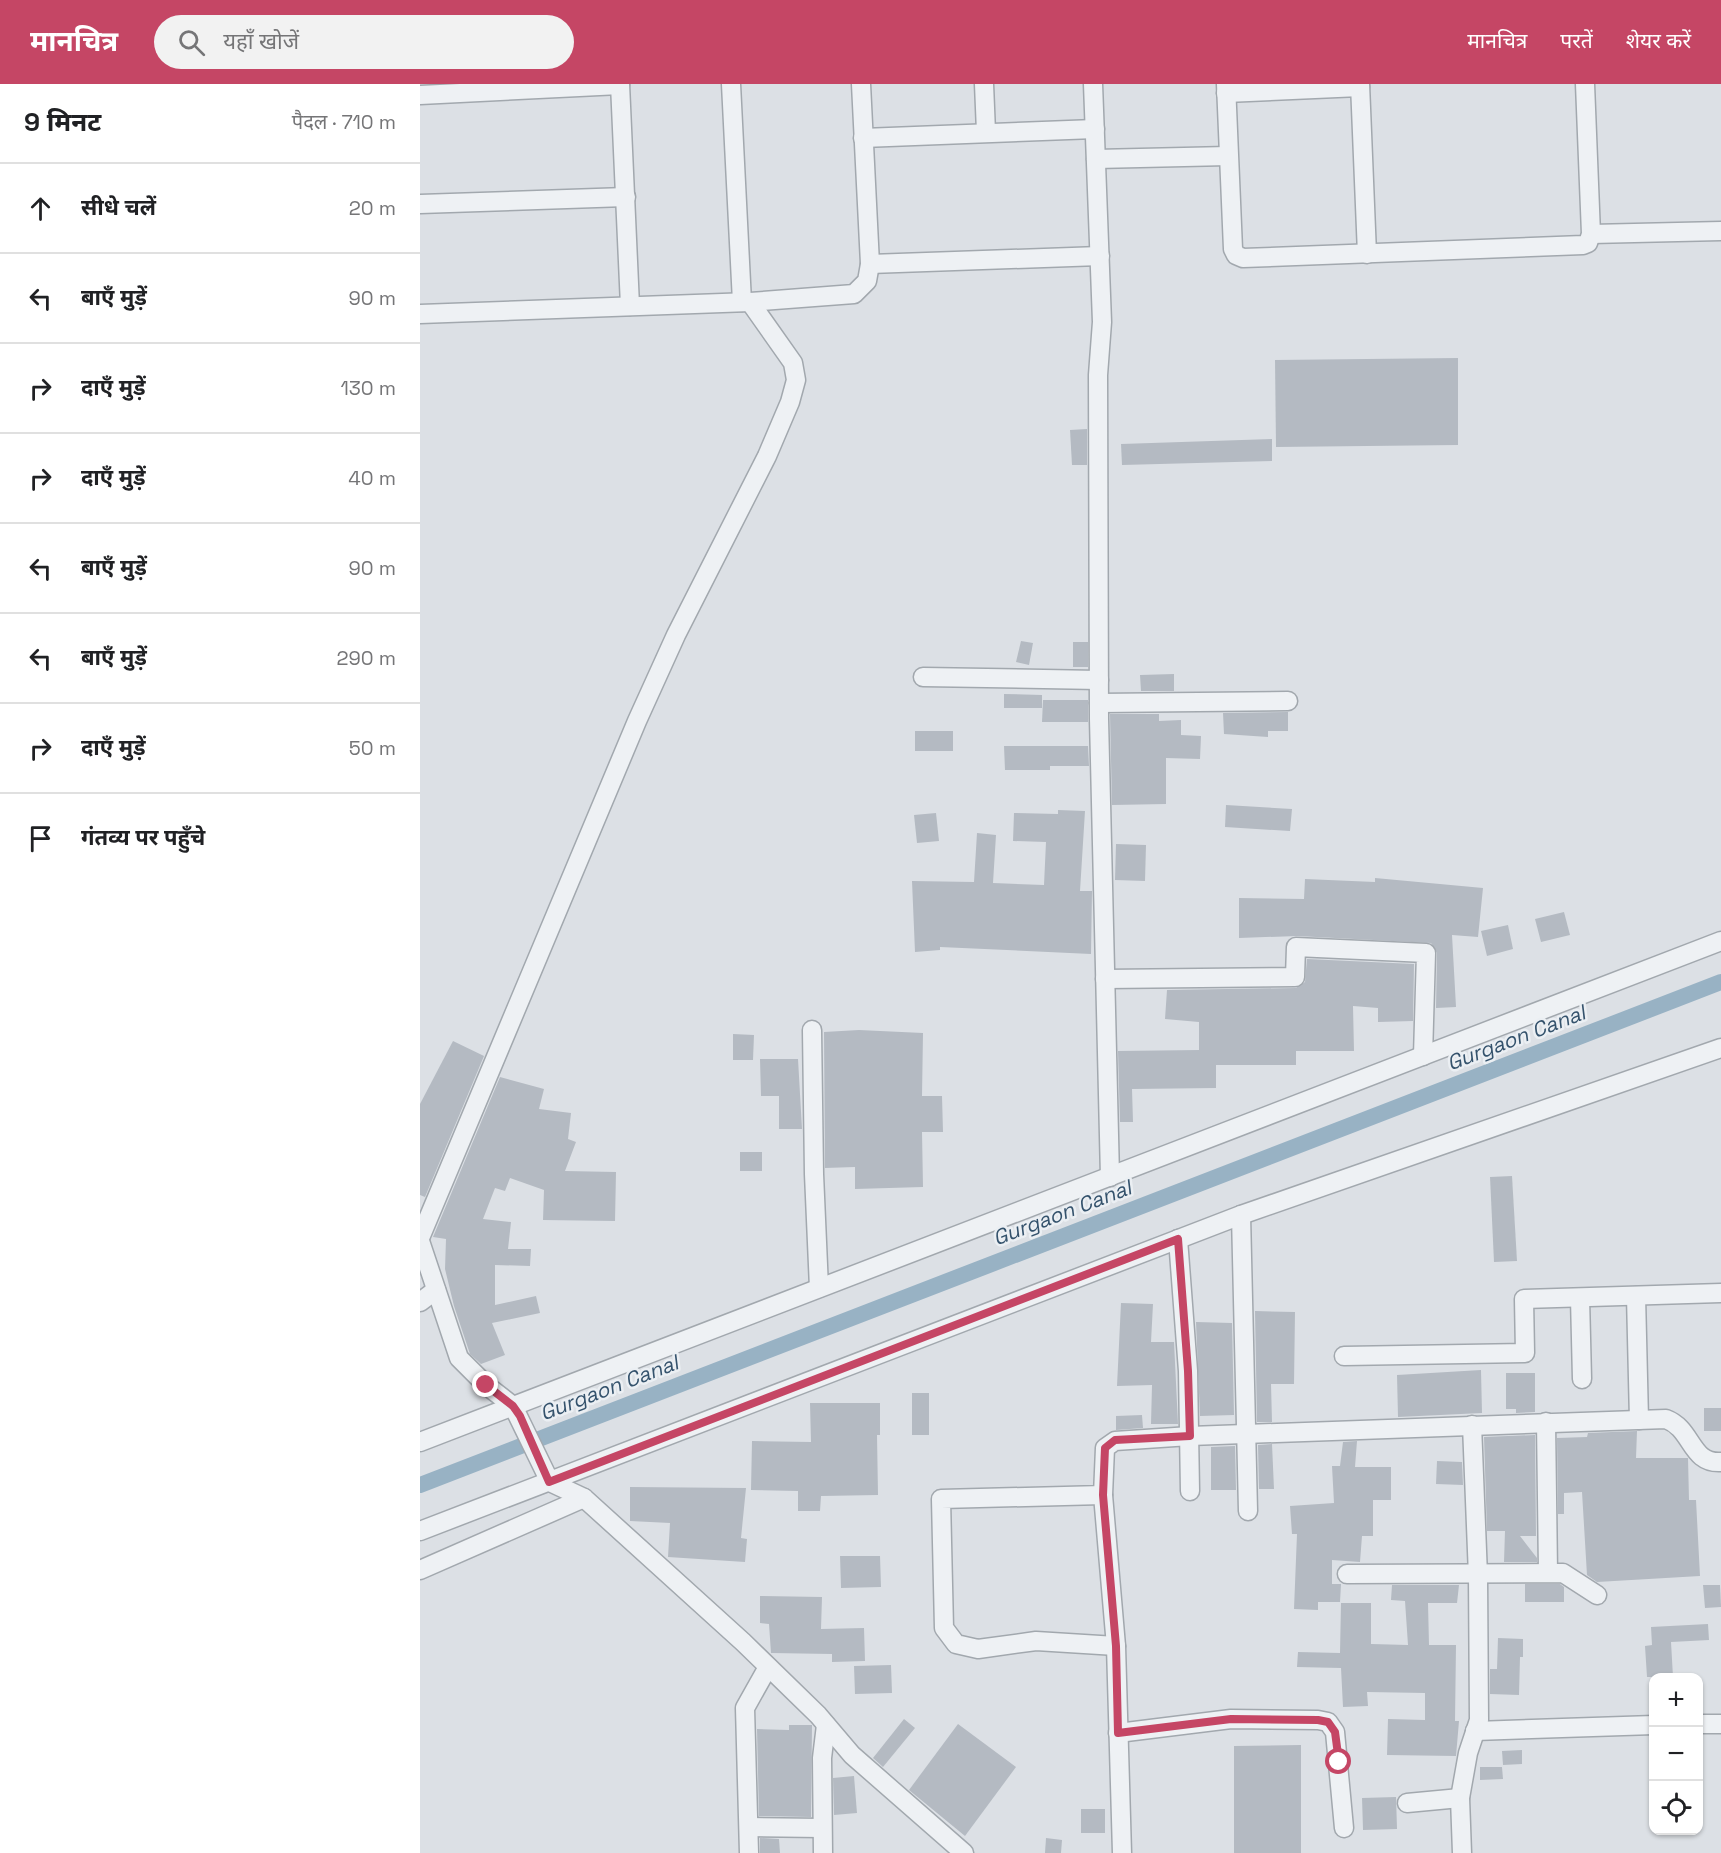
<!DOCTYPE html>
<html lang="hi">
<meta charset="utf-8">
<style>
:root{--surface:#fff;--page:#f2f2f2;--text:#202124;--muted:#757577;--line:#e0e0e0;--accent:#c54665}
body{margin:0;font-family:"Space Grotesk","Noto Sans Devanagari",sans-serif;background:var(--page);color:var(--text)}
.controls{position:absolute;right:18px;bottom:18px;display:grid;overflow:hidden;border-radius:12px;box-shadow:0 2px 4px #0004}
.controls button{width:54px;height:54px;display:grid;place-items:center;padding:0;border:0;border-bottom:2px solid var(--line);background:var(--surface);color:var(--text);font:30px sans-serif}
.stop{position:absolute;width:18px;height:18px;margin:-14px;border:4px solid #c54665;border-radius:50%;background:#fff}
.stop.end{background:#c54665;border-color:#fff;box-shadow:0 2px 6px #0008}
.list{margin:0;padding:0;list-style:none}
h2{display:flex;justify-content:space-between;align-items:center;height:78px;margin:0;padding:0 24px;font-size:26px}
h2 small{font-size:20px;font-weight:400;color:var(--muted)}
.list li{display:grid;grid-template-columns:39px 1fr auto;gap:18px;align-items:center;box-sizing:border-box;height:90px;padding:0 24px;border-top:2px solid var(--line)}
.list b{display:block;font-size:22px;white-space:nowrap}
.list em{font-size:20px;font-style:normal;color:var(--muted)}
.icon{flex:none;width:33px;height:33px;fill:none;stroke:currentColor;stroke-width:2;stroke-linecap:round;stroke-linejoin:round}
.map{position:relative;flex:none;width:1301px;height:1769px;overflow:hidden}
header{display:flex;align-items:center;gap:36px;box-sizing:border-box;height:84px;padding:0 30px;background:var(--accent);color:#fff}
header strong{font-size:28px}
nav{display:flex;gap:33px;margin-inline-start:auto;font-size:21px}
.search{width:420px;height:54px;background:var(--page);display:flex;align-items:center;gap:15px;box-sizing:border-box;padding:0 21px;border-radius:33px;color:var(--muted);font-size:22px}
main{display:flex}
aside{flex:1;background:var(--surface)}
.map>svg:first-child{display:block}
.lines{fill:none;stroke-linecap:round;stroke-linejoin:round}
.canal{stroke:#98b2c4;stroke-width:16}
.building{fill:#b4bac2}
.minor-casing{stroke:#a2a8ae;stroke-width:21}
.minor{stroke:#eef1f4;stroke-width:18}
.route{stroke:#c54665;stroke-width:8}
.labels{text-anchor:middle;stroke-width:5;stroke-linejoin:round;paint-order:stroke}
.water-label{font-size:21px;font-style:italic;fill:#34526c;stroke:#ebeff3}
</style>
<header>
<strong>मानचित्र</strong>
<div class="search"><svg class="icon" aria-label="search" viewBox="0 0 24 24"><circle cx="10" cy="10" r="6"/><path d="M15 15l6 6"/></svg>यहाँ खोजें</div>
<nav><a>मानचित्र</a><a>परतें</a><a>शेयर करें</a></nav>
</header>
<main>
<aside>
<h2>9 मिनट<small>पैदल · 710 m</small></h2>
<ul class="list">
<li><svg class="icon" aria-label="ahead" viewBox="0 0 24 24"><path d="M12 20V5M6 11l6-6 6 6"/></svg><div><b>सीधे चलें</b></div><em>20 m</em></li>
<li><svg class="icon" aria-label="left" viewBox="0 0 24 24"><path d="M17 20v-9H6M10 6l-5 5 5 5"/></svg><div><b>बाएँ मुड़ें</b></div><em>90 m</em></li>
<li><svg class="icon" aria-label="right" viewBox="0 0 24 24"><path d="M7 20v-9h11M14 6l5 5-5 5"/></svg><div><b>दाएँ मुड़ें</b></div><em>130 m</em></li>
<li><svg class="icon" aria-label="right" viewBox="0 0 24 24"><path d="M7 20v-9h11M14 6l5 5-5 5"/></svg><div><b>दाएँ मुड़ें</b></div><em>40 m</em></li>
<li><svg class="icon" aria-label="left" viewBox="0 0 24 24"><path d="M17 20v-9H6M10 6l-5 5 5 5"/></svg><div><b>बाएँ मुड़ें</b></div><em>90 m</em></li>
<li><svg class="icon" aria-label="left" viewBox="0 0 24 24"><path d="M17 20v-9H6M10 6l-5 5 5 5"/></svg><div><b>बाएँ मुड़ें</b></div><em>290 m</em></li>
<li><svg class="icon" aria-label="right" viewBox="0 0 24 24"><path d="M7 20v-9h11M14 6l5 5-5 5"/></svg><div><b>दाएँ मुड़ें</b></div><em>50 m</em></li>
<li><svg class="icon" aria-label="arrive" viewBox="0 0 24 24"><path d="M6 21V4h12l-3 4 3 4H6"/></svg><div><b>गंतव्य पर पहुँचे</b></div></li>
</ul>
</aside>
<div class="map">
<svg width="1301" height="1769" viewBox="0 0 1301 1769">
<rect width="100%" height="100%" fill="#dce0e5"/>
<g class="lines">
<path class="canal" d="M0,1401L1301,898"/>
</g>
<g class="building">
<path d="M1038,274V361L856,363L855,276Z"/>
<path d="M667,345V381H652L650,346Z"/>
<path d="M852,355V377L702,381L701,360Z"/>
<path d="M601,557L613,559L609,581L596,578Z"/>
<rect x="653" y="558" width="15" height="25"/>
<path d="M754,590V607H721L720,591Z"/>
<path d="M584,610L622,611V624H584Z"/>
<path d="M623,616H668V638H622Z"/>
<path d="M868,628V647H848V653L804,650L803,629Z"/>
<path d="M690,630H739V637L761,636V651L781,652L780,675L746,674V720L692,721Z"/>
<rect x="495" y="647" width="38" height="20"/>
<path d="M584,662H668L669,682H630V686H585Z"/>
<path d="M806,721L872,725L870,747L805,743Z"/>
<path d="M638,726L665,727L660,807H672L671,870L520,863V866L495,868L492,797L554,798L557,749L576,751L573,799L624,801L626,758L593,757L594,729L638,730Z"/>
<path d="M516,729L519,757L497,759L494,731Z"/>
<path d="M696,760L726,761L725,797L695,796Z"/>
<path d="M955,794L1063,804L1058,853L1032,851L1036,923L1016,924L1017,869L1011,859L877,852L819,854V814L884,815L885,795L955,798Z"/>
<path d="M1144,828L1150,851L1121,858L1115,835Z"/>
<path d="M1088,841L1093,865L1067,872L1061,847Z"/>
<path d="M887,875L994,880L993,937L958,938V924L933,922L934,967H876V981H796V1004L712,1005L713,1038H700L698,967L779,966V938L745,935L747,906L876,904L885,898Z"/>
<path d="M439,946L503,949L502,1012H522L523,1048H502L503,1103L435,1105V1083L405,1084L404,948Z"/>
<path d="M313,950L334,951L333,976H313Z"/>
<path d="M33,957L64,972L5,1113L0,1111V1020Z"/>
<path d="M340,975H378L382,1045H359V1012H341Z"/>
<path d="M80,993L124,1005L119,1025L151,1029L148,1055L156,1058L145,1087L196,1088L195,1137L123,1136L124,1106L90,1094L85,1107L75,1104L63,1135L91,1138L88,1165H111L110,1182L75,1181V1221L116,1212L120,1229L72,1239L85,1271L61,1280L50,1270L34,1222L25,1185L26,1155L13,1153Z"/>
<rect x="320" y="1068" width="22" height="19"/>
<path d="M1092,1092L1097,1177L1074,1178L1070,1093Z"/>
<path d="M701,1219L733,1220L731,1258H754L758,1340H731L732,1301L697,1302Z"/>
<path d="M835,1227L875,1228L874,1300H851L852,1338H837Z"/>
<path d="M776,1238L812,1239L814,1331L780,1332Z"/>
<path d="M1061,1286L1062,1329L978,1333L977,1291Z"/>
<path d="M1086,1289H1115V1328L1096,1329V1325H1086Z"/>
<rect x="492" y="1309" width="17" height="42"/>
<path d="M390,1319H460V1351H457L458,1411L401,1412L400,1427H378V1407L331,1406L332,1357L391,1358Z"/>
<rect x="1284" y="1324" width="17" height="23"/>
<path d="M722,1331L723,1344L696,1346V1332Z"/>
<path d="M1217,1347L1216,1374H1268L1269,1416H1276L1280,1492L1177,1498L1167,1491L1162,1408L1144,1409V1430H1138L1137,1354L1167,1353L1168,1349Z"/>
<path d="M1115,1351L1116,1452H1100L1117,1474V1478H1084L1085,1447H1067L1064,1353Z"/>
<path d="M937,1357L935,1383H971V1416H953V1452H942L940,1478L912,1476V1500H921L920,1518H898V1526L874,1525L877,1450H872L870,1422L914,1419L912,1382H920L923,1358Z"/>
<path d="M852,1360L854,1405H839L838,1361Z"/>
<path d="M815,1362L816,1406H791V1363Z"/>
<path d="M1017,1377L1042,1378L1043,1401L1016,1400Z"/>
<path d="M210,1403L326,1404L321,1454L327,1455L325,1478L248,1473L250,1439L210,1437Z"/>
<path d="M420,1472H460L461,1503L421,1504Z"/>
<path d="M1105,1500H1140L1144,1503V1518H1105Z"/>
<path d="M972,1501H1039L1037,1519H1008L1009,1561H1036L1035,1637H1039L1036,1672L967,1671L968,1635L1005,1636V1609L947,1608L948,1622L923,1623L921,1584L877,1583L878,1568L920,1569L921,1519H951V1560L988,1561L985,1517L971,1516Z"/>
<path d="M1283,1501H1300L1301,1523L1285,1524Z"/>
<path d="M340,1512L402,1513L401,1545L444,1544L445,1577L412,1578V1570L351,1569L349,1540L340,1539Z"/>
<path d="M1288,1540L1289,1556L1251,1558L1253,1593H1227L1225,1562L1232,1561L1231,1543Z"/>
<path d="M1078,1554L1103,1555V1573H1100L1099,1611L1070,1610V1585H1077Z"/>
<path d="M471,1581L472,1609L435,1610L434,1582Z"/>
<path d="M484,1635L495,1644L463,1683L453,1674Z"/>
<path d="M538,1640L596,1683L545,1752L489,1706Z"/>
<path d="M369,1641H392L391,1733L339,1732L337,1645L369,1646Z"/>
<path d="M881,1661V1769H814V1662Z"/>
<path d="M1102,1666V1680L1083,1681L1082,1667Z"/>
<path d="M1060,1683H1082L1083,1695L1060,1696Z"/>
<path d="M434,1692L437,1729L414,1731L413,1694Z"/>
<path d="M976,1713L977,1745L943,1746L942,1714Z"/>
<rect x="661" y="1725" width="24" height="24"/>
<path d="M340,1754L359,1755L360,1769H340Z"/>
<path d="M626,1754L642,1756L641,1769H625Z"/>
</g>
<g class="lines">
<defs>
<g id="minor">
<path d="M200,0L210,222"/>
<path d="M311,0L322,218"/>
<path d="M564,0L566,48"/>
<path d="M673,0L682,238L678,291L679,635L690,1093"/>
<path d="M806,0L813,165L816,171L823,174L1163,161L1168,159L1171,150L1165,0"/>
<path d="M940,0L947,170"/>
<path d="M806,9L940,3"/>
<path d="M0,11L200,1"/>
<path d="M443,54L675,45"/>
<path d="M676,75L808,72"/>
<path d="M0,120L206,113"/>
<path d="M1171,150L1301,147"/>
<path d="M450,180L680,172"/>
<path d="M0,230L330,218L434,210L447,197L450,180L441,0"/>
<path d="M503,593L679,596"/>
<path d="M679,619L868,617"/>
<path d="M685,895L875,893L876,863L1006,869L1003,972"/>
<path d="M392,946L394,1090L399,1204"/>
<path d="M821,1131L828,1427"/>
<path d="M0,1154L217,637L256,551L347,372L370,318L376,296L373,279L330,218"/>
<path d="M758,1155L768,1287L770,1407"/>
<path d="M0,1157L39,1274L66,1301L93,1322L130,1398L164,1414L323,1558L398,1631L432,1671L544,1769"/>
<path d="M1216,1212L1219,1336"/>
<path d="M1160,1214L1162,1295"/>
<path d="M0,1218L16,1206"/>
<path d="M924,1272L1105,1269L1104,1215L1301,1209"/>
<path d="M1126,1338L1128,1488"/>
<path d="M0,1358L1301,857"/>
<path d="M683,1411L696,1562L702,1769"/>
<path d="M0,1447L821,1131L1301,964"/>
<path d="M0,1486L164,1414"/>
<path d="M927,1490L1143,1489L1177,1511"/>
<path d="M696,1562L616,1557L558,1565L536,1560L524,1544L521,1415L683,1411L685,1364L695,1357L770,1352L1246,1335C1273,1345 1270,1380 1301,1378"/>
<path d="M1278,1640H1301"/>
<path d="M1055,1647L1234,1641"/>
<path d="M698,1649L811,1635L898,1636L908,1638L915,1648L924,1744"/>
<path d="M987,1719L1040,1714"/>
<path d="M329,1743L402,1744"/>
<path d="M329,1769L325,1624L348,1583"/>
<path d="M403,1769L402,1674L406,1641"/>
<path d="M1042,1769L1040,1714L1048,1669L1059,1636L1058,1492L1052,1341"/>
</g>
</defs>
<use href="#minor" class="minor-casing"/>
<use href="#minor" class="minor"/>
</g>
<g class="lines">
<path class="route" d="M66,1301L93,1322L100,1332L129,1398L758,1155L768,1287L770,1352L695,1356L685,1364L683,1411L696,1562L698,1649L811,1635L898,1636L908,1638L915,1648L919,1678"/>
</g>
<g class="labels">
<g class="water-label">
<text transform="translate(1096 954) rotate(-21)" y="7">Gurgaon Canal</text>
<text transform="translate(642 1129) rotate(-21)" y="7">Gurgaon Canal</text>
<text transform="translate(189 1304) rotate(-21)" y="7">Gurgaon Canal</text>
</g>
</g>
</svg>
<div class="controls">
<button>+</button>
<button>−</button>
<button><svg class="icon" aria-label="locate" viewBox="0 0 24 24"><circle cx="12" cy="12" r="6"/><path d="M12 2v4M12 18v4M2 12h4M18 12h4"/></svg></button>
</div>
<div class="stop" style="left:919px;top:1678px"></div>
<div class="stop end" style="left:66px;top:1301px"></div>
</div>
</main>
